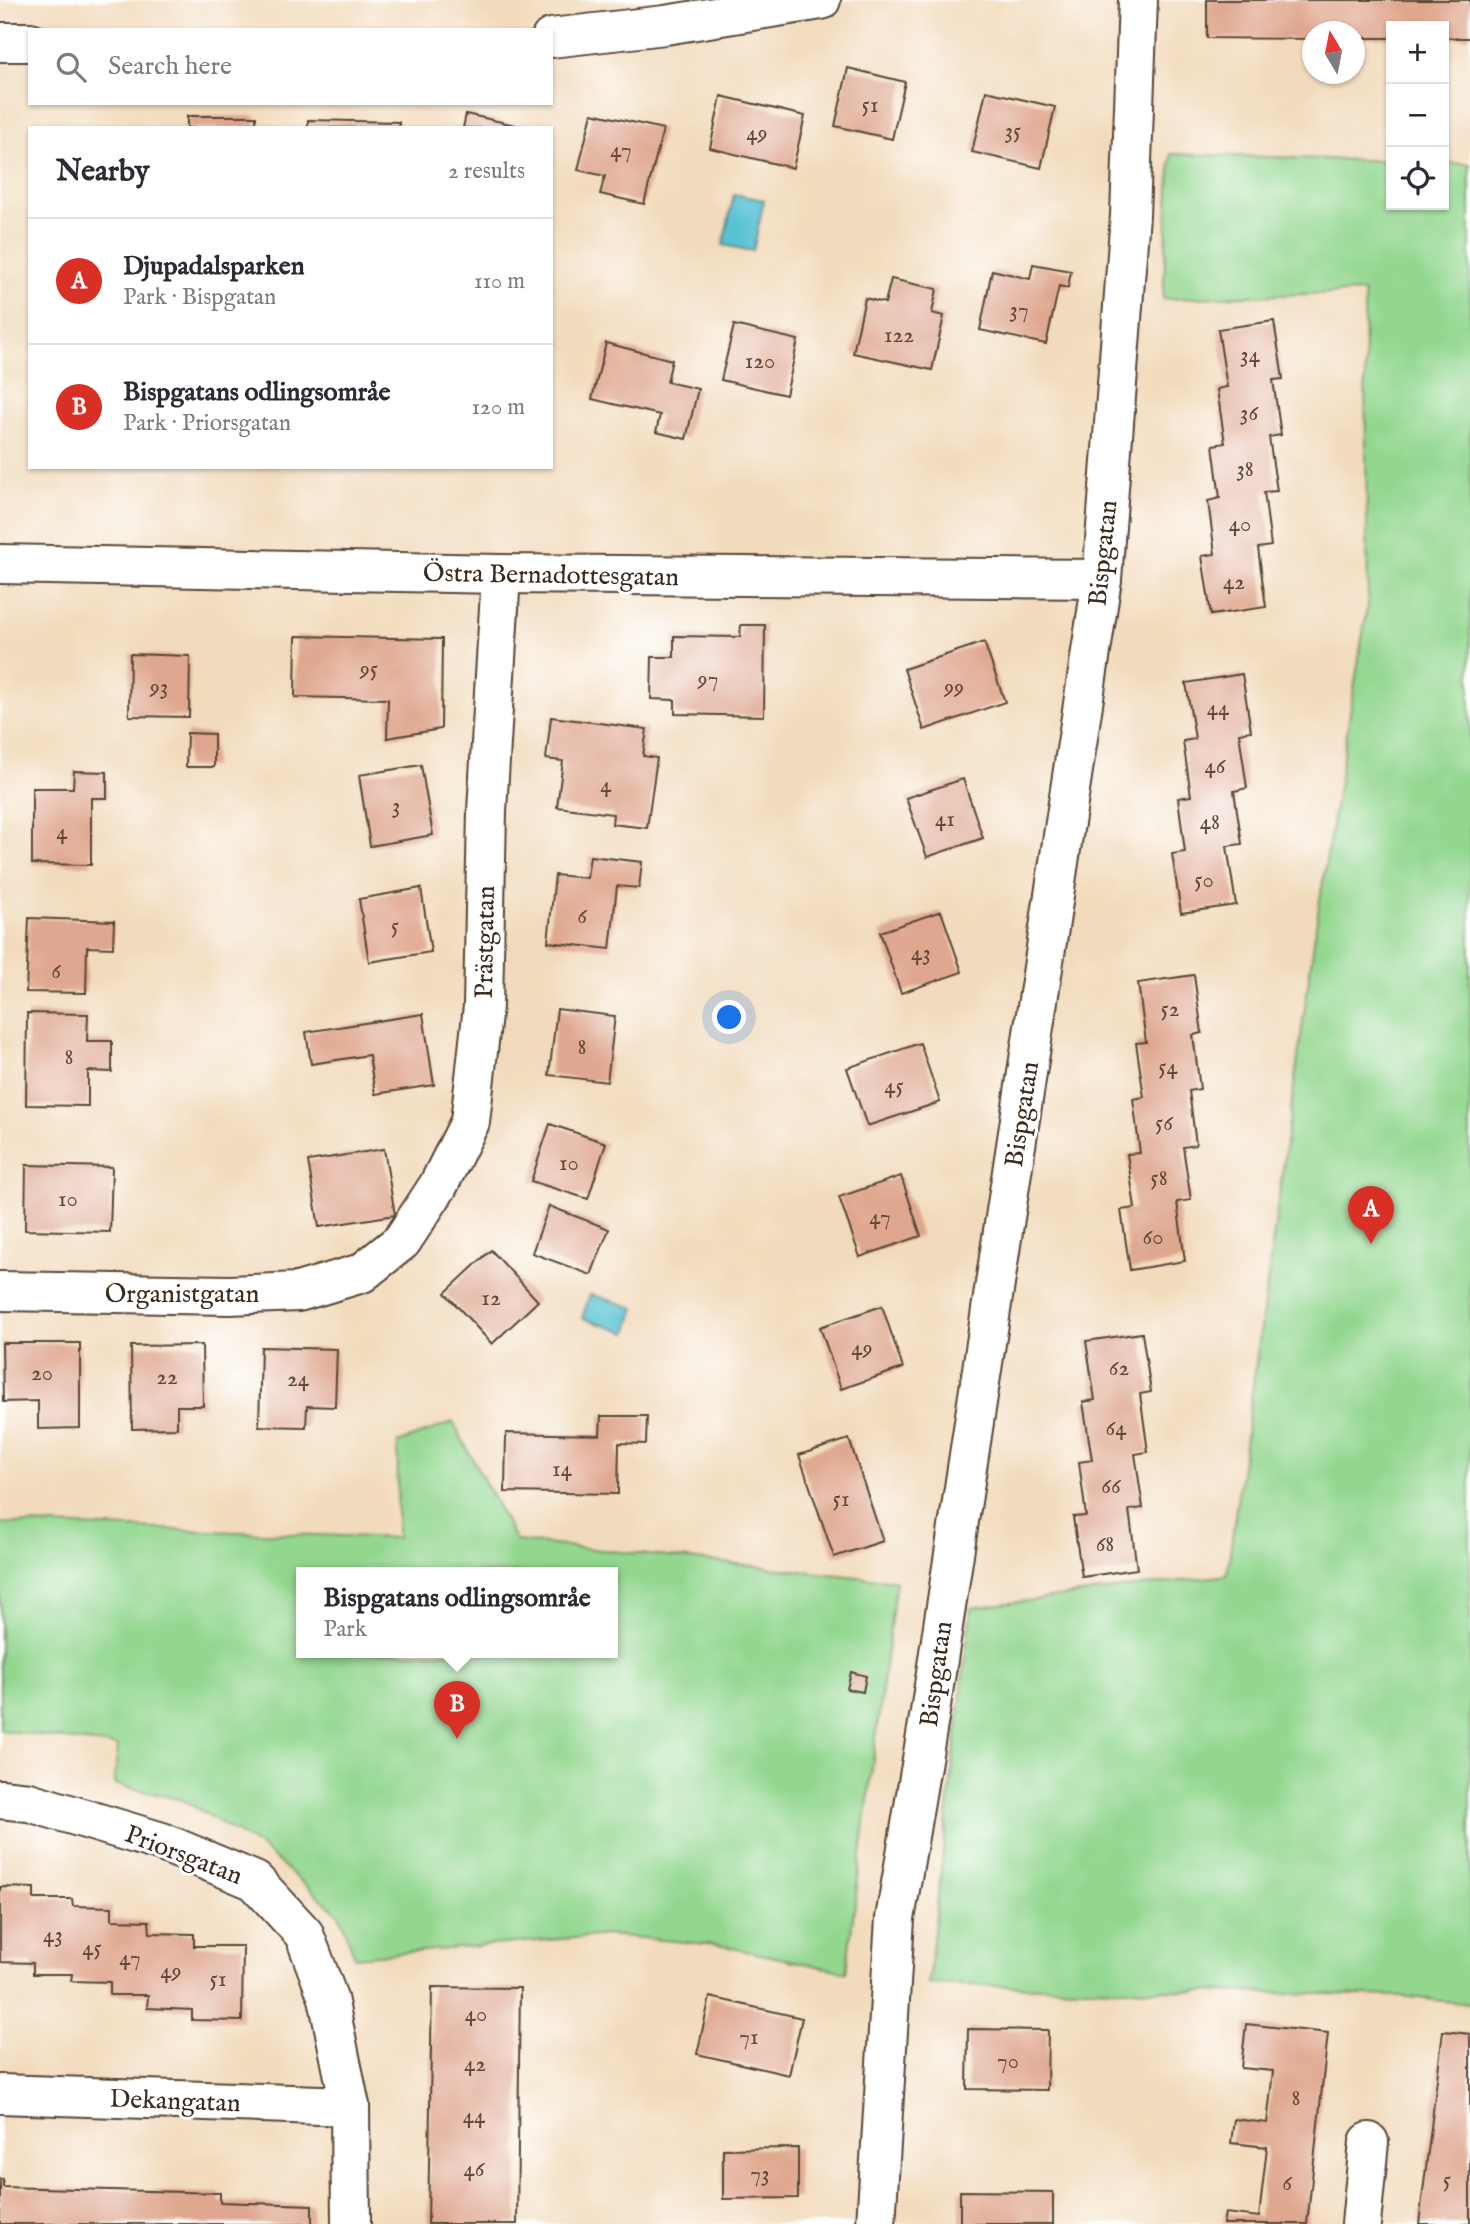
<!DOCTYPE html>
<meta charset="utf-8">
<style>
:root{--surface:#fff;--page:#f7f7f7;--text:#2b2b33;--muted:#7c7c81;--line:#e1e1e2;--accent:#d93025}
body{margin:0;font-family:"IM FELL English",serif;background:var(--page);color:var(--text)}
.controls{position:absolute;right:21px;top:21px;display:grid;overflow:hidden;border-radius:0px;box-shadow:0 2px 5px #0004}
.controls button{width:63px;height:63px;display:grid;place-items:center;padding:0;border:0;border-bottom:2px solid var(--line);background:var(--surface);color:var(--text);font:35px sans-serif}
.compass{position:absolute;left:1302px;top:21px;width:63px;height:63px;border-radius:50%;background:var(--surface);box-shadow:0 2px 5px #0004;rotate:350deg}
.you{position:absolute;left:730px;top:1018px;width:24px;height:24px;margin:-18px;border:5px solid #fff;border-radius:50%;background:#1a73e8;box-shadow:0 0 0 10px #1a73e833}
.badge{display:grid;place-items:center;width:46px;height:46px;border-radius:50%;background:var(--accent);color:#fff;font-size:23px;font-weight:700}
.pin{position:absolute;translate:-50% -58px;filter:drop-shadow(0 2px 4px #0008)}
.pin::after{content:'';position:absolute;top:37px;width:24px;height:21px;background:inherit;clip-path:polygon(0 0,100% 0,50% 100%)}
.popup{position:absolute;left:296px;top:1567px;width:322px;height:91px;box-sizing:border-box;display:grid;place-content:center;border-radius:0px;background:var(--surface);filter:drop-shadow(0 2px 5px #0005);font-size:23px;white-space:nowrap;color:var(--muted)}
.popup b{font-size:26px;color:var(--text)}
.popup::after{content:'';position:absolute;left:50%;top:100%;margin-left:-14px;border:14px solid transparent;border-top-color:var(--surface)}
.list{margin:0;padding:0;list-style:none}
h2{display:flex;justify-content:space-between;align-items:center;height:91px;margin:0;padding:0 28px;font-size:30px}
h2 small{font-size:23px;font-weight:400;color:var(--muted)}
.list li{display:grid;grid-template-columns:46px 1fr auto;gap:21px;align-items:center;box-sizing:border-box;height:126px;padding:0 28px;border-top:2px solid var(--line)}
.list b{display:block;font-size:26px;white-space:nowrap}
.list p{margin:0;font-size:23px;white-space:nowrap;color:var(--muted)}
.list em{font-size:23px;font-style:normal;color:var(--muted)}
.icon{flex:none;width:38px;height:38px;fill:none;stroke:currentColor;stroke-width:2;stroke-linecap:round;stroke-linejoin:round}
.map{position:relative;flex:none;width:1470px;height:2224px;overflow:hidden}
.search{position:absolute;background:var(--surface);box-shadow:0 2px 5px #0004;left:28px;top:28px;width:525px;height:77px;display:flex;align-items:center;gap:18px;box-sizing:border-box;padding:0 24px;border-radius:0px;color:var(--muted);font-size:26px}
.panel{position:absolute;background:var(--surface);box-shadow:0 2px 5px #0004;left:28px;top:126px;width:525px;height:343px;border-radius:0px}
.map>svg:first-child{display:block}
.green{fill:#93d78f;stroke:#678056;stroke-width:2;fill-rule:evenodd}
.water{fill:#58c3d3;stroke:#4a7678;stroke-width:2}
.building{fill:#dfa78f}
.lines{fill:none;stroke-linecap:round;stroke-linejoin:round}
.minor-casing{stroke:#564536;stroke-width:42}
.minor{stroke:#fff;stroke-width:38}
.labels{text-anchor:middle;stroke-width:6;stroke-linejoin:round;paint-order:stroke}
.number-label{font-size:23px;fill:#64493a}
.street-label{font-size:26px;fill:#3b2a1e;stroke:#fff}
</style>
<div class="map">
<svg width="1470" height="2224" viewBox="0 0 1470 2224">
<rect width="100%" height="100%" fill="#fff"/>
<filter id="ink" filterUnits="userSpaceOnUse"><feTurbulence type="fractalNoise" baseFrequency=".0143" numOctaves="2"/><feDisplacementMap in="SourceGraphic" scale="14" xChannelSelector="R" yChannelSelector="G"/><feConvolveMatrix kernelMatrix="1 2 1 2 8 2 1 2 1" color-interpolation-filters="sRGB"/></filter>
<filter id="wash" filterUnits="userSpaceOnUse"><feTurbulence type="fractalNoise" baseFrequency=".00686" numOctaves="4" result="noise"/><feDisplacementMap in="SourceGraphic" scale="28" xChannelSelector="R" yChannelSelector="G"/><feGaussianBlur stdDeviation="1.57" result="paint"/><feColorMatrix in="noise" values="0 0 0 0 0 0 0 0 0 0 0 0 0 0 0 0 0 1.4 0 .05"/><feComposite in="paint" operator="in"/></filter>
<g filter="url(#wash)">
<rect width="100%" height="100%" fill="#f2dbbc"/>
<g class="green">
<path d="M1171,154L1391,161V205H1444V163L1470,164V2004L1400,1996L928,1984L971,1608L1227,1575L1318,912L1368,602L1364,292L1163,299Z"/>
<path d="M453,1422L516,1541L896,1581L846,1972L718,1945L607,1935L355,1957L339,1914L261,1847L183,1800L114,1784L118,1746L0,1730V1523L397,1538L398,1443ZM301,1573H613V1653H301Z"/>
</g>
<g class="water">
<path d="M734,194L764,200L753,251L723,245Z"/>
<path d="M590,1294L635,1308L627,1333L582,1318Z"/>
</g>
<g id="blocks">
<g class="building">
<path d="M1207,0H1470V38H1444V26H1391V38H1354V32H1312V39L1207,38Z"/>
<path d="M848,68L905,82L892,139L835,126Z"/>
<path d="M986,91L1055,107L1041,168L972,152Z"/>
<path d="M721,96L805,116L793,168L710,148Z"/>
<path d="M592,113L663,129L644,204L600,194L605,176L578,170Z"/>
<path d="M466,114L524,127L523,128H463Z"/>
<rect x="187" y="116" width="69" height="12"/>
<path d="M308,120L399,122V128H308Z"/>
<path d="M1033,264L1071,271L1068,288L1059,286L1046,344L980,330L992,270L1030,279Z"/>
<path d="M891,279L937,289L932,313L944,316L932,370L853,353L865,298L885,303Z"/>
<path d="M1274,321L1283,379L1273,380L1281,435L1269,437L1277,491L1264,492L1271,546L1258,548L1266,607L1211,615L1202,556L1215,554L1208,501L1220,498L1213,445L1225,443L1217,389L1227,387L1218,329Z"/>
<path d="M734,325L798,340L786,395L721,380Z"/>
<path d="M606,343L672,360L667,382L698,389L686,439L656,432L660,415L592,399Z"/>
<path d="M741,625H765L764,716L675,714V700L651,699L652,657H674V636L740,637Z"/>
<path d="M296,636L442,639L441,729L387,738L388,699L295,697Z"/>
<path d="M984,642L1005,702L924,730L904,669Z"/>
<path d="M130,654L190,656L189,717L129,716Z"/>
<path d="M1242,674L1251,731L1239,733L1247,788L1234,791L1242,844L1227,846L1236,905L1181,913L1172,854L1185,852L1178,798L1191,796L1183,741L1195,739L1186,683Z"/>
<path d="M551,717L647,729L643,756L657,758L647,828L612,824L613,814L557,807L563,761L546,759Z"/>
<path d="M187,733L214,734V767H186Z"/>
<path d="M421,765L433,835L370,846L359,775Z"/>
<path d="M74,771L107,772V798H91V865L32,864V788H73Z"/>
<path d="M963,779L983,838L927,857L906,798Z"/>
<path d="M590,856L642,862L639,888L617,886L610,949L548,942L555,875L587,878Z"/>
<path d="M421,888L431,952L369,962L359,899Z"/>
<path d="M941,911L962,972L901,993L880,932Z"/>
<path d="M29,918L114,921L113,948L87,947L86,993L26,992Z"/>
<path d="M1194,975L1202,1033L1193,1035L1200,1089L1189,1091L1196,1145L1183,1147L1191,1200L1177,1202L1185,1261L1130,1270L1121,1210L1135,1208L1127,1154L1140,1153L1133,1099L1144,1097L1136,1043L1146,1042L1138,983Z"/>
<path d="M557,1009L615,1016L607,1082L549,1075Z"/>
<path d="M27,1013L88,1014L87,1041H112V1072L88,1071V1106L26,1105Z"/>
<path d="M423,1014L434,1085L375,1094L369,1055L311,1064L306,1032Z"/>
<path d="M920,1043L940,1102L867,1126L847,1068Z"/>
<path d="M550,1124L606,1143L588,1199L531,1181Z"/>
<path d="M384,1149L395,1215L319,1227L308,1161Z"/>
<path d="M26,1165L112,1167L110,1232L25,1230Z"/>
<path d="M901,1176L921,1236L860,1257L839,1197Z"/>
<path d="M549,1206L609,1229L591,1275L532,1253Z"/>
<path d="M491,1250L538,1301L492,1344L445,1293Z"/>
<path d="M882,1306L903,1368L841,1389L820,1327Z"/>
<path d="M1142,1333L1151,1392L1140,1394L1148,1452L1135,1454L1143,1508L1129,1510L1137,1569L1082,1577L1073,1517L1086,1516L1079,1462L1092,1460L1083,1402L1095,1400L1086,1341Z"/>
<path d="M2,1343H80V1428L38,1429V1401L3,1402Z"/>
<path d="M202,1345L203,1406H177V1428L132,1429L131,1346Z"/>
<path d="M261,1347L337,1349L335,1407L307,1406L306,1427L259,1426Z"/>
<path d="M601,1416H647L646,1444L619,1443L618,1494L505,1492L506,1433L600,1435Z"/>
<path d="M849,1439L883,1541L834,1557L799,1455Z"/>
<path d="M851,1672L866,1676L863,1692L847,1689Z"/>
<path d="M0,1887L34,1888V1899H72L73,1906L112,1907V1920L149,1921L150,1933L194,1934V1946H243L242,2021L192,2020V2010L147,2008L148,1995H110V1982L71,1981L72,1974H33V1963L0,1962Z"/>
<path d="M432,1987L520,1988L517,2224H428Z"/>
<path d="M710,1997L802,2018L789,2075L697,2054Z"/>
<path d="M1246,2024L1328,2033L1307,2224H1223L1225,2213L1259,2217L1267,2147L1231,2143L1234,2119L1267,2123L1273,2071L1241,2068Z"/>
<path d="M968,2029L1048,2030L1047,2090L967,2089Z"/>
<path d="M1443,2031L1470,2034V2224H1419Z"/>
<path d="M798,2148V2198L723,2199V2149Z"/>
<path d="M0,2179H3V2187L220,2193V2202L312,2205V2224H0Z"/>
<path d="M960,2191L1053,2192V2224H960Z"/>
</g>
</g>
</g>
<g filter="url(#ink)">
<use href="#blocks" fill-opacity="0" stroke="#564536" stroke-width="2"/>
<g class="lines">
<defs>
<g id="minor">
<path d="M551,38L665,25L821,0"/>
<path d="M0,42H30"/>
<path d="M0,564L501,574L1102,579"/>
<path d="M0,1291L230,1295L298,1292L362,1273L402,1241L438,1186L470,1122L483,1006L487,811L501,574"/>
<path d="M0,1799L29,1802L162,1842L255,1881L304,1934L328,1998L350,2106L351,2224"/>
<path d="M0,2094L350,2106"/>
<path d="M876,2224L895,1919L930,1712L1102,579L1130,215L1138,0"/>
<path d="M1361,2224L1369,2142"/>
</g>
</defs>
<use href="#minor" class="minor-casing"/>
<use href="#minor" class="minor"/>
</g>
</g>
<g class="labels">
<g class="number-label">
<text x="870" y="112">51</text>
<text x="1013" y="138">35</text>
<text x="757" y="140">49</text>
<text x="621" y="157">47</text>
<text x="1019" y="317">37</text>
<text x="899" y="342">122</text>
<text x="1250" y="362">34</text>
<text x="760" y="368">120</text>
<text x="1249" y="420">36</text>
<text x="1245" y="476">38</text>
<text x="1240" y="531">40</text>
<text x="1234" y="589">42</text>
<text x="369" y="676">95</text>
<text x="708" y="686">97</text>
<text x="159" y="694">93</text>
<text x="954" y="694">99</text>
<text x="1218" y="715">44</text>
<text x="1215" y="773">46</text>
<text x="606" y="792">4</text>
<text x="396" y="813">3</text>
<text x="945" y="826">41</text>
<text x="1210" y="829">48</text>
<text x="62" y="839">4</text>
<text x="1204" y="887">50</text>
<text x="582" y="923">6</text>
<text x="395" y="933">5</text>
<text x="921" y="960">43</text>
<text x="56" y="978">6</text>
<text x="1170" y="1016">52</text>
<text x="582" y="1054">8</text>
<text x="69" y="1064">8</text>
<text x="1168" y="1074">54</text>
<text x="894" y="1093">45</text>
<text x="1164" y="1130">56</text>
<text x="569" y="1170">10</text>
<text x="1159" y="1185">58</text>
<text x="68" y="1206">10</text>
<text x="880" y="1224">47</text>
<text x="1153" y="1244">60</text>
<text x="491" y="1305">12</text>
<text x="862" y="1355">49</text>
<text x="1119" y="1375">62</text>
<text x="42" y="1380">20</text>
<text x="167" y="1384">22</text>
<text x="298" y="1386">24</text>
<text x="1116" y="1435">64</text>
<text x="562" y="1476">14</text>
<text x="1111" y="1493">66</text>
<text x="841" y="1506">51</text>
<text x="1105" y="1551">68</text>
<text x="53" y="1942">43</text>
<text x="92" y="1955">45</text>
<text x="130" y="1965">47</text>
<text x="171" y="1978">49</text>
<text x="218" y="1986">51</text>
<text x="476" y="2021">40</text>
<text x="749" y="2044">71</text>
<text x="1008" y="2068">70</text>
<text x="475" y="2071">42</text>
<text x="1296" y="2105">8</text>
<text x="474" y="2123">44</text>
<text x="474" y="2176">46</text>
<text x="760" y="2181">73</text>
<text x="1447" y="2187">5</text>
<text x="1287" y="2190">6</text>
</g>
<g class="street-label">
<text transform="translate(1102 553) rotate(-84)" y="9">Bispgatan</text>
<text transform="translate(551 574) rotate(1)" y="9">Östra Bernadottesgatan</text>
<text transform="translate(484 942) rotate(-89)" y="9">Prästgatan</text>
<text transform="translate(1021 1114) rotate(-81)" y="9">Bispgatan</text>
<text x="182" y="1302">Organistgatan</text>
<text transform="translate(935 1674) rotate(-82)" y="9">Bispgatan</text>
<text transform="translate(184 1854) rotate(21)" y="9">Priorsgatan</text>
<text transform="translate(175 2100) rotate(2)" y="9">Dekangatan</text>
</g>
</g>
</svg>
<div class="controls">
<button>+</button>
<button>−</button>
<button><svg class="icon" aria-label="locate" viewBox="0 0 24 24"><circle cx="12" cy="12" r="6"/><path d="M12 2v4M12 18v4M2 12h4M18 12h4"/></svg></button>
</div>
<svg class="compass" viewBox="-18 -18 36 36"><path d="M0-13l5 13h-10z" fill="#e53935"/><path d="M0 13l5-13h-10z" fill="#7c7c81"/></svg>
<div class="you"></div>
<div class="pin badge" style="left:1371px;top:1244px">A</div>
<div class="pin badge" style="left:457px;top:1739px">B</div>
<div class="popup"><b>Bispgatans odlingsområe</b>Park</div>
<div class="search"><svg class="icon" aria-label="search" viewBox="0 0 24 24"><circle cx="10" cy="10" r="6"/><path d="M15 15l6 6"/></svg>Search here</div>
<section class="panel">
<h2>Nearby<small>2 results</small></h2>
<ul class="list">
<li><span class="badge">A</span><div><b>Djupadalsparken</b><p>Park · Bispgatan</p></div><em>110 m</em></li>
<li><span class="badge">B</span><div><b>Bispgatans odlingsområe</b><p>Park · Priorsgatan</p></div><em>120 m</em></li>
</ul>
</section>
</div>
